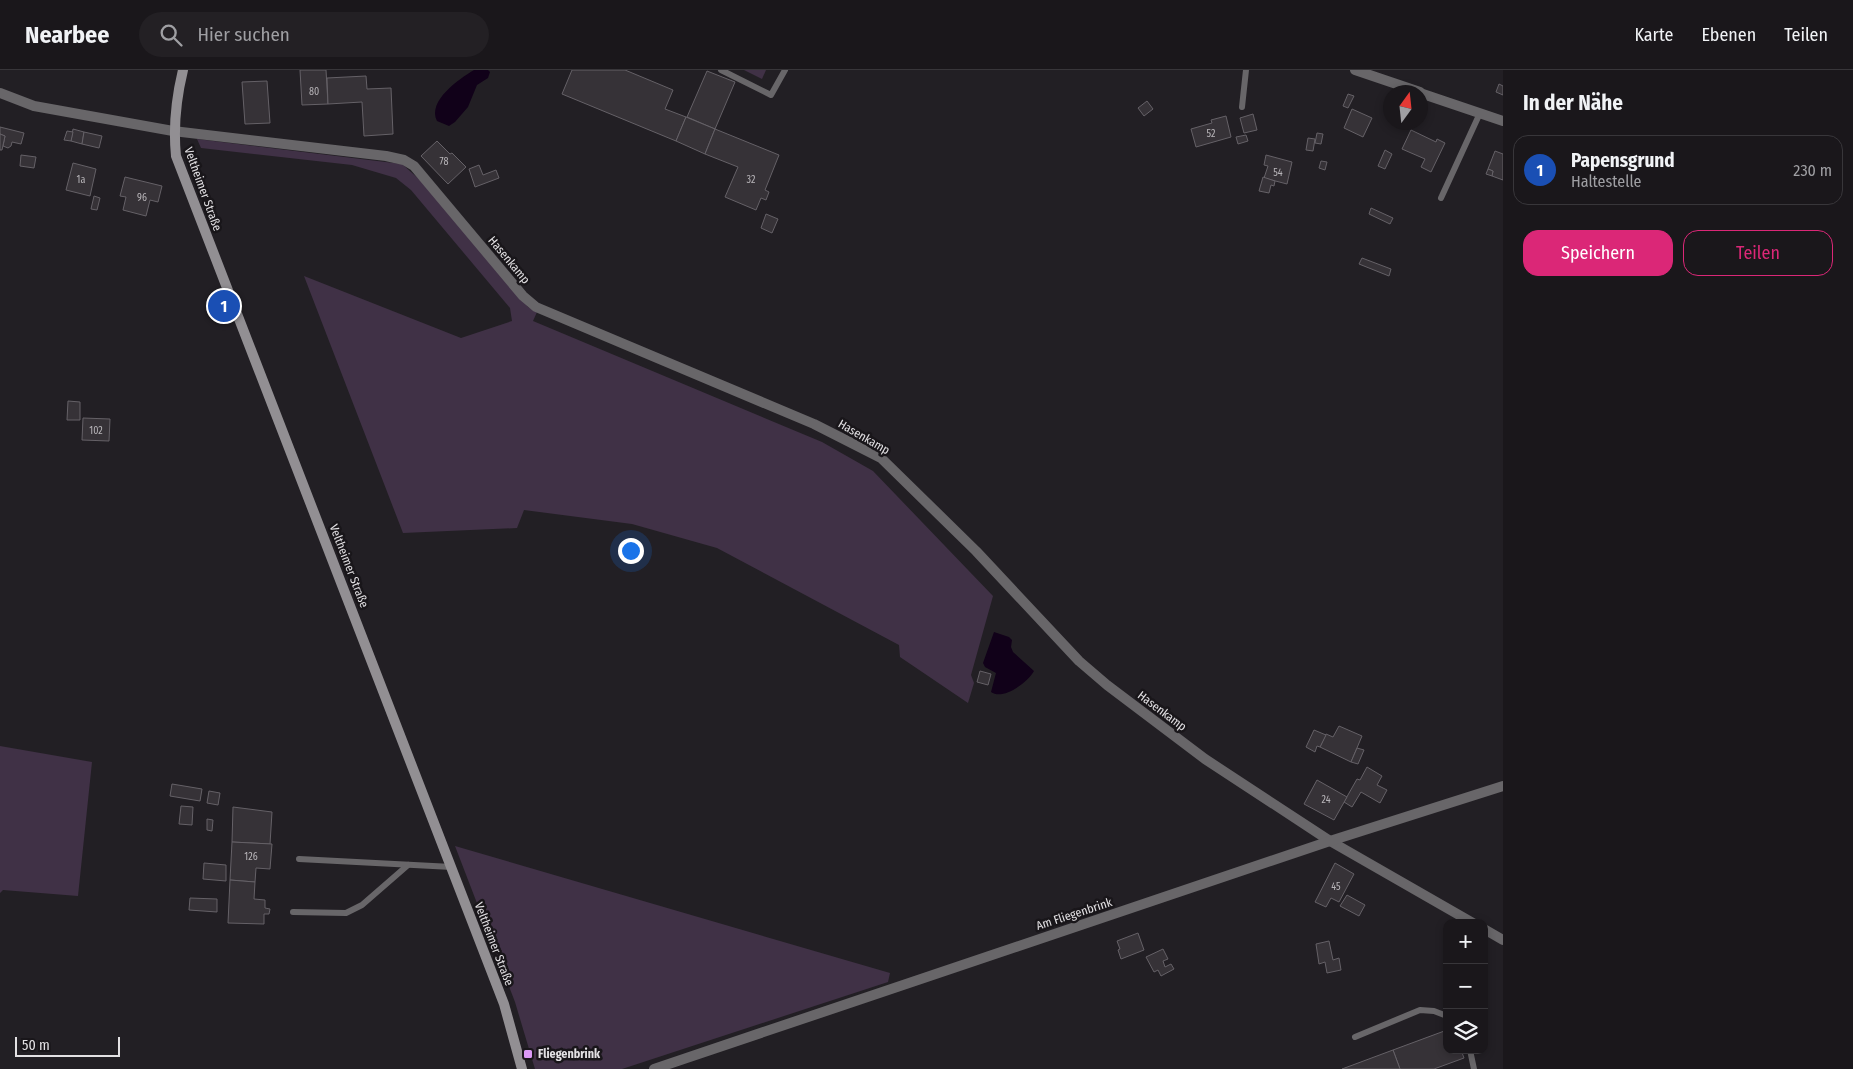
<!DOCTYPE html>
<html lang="de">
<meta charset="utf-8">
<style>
:root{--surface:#1a171b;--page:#232024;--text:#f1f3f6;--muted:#9f9fa3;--line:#38363a;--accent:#db2777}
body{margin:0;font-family:"Fira Sans Condensed",sans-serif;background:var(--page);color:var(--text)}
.controls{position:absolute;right:15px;bottom:15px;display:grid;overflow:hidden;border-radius:10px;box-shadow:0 2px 8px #0003}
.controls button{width:45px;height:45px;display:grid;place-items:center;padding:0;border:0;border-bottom:1px solid var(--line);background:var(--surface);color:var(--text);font:25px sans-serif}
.compass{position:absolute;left:1383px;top:15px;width:45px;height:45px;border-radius:50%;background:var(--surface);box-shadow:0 2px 8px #0003;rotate:15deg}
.scale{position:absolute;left:15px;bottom:12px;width:105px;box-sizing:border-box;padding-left:5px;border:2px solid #e3e1e4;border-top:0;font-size:14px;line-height:18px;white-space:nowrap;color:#e3e1e4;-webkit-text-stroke:4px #19161a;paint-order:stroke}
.you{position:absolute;left:630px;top:480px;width:18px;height:18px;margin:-12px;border:4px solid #fff;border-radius:50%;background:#1a73e8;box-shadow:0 0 0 8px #1a73e833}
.badge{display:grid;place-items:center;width:32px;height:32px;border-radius:50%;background:var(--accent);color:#fff;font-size:16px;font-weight:700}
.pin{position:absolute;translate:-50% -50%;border:2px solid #fff;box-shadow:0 1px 5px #0006}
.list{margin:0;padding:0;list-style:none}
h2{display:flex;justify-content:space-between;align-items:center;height:65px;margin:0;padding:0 20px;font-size:21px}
h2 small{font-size:16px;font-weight:400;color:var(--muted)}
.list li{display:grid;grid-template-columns:32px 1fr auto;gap:15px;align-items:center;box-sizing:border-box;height:70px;margin:0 10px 10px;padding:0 10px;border:1px solid var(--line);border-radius:15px}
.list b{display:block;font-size:19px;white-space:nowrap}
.list p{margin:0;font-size:16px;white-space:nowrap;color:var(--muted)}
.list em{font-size:16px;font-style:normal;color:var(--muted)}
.actions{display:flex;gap:10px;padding:15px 20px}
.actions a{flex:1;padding:11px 0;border:1px solid var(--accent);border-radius:15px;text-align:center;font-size:18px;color:var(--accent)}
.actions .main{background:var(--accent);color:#fff}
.icon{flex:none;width:28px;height:28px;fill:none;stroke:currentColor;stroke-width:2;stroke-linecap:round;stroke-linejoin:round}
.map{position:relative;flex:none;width:1503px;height:999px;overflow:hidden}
header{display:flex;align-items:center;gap:30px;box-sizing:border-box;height:70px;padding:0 25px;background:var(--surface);border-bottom:1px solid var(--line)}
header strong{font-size:24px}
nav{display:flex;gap:28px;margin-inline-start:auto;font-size:18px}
.search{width:350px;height:45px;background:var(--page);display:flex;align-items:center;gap:12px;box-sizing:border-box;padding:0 18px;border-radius:28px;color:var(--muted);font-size:19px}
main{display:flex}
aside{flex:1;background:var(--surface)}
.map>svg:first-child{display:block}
.green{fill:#403146}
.water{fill:#110119}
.building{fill:#363237;stroke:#656167}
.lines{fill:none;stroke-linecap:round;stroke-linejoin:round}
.service{stroke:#686669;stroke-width:6}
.minor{stroke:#686669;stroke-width:10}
.secondary{stroke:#928f93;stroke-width:10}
.poi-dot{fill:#db99f6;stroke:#19161a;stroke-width:2}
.labels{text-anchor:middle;stroke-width:5;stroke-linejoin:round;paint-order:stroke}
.number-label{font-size:10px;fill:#b8b5b9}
.street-label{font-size:12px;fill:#e3e1e4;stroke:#19161a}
.poi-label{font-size:12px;font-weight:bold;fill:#e3e1e4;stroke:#19161a;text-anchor:start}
</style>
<header>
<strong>Nearbee</strong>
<div class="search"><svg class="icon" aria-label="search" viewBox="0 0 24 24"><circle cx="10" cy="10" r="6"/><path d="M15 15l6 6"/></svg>Hier suchen</div>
<nav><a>Karte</a><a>Ebenen</a><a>Teilen</a></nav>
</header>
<main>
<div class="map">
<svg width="1503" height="999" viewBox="0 0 1503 999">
<rect width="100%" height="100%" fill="#221f24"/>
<g class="green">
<path d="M744,0H766L762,9Z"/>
<path d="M197,69L402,94L421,111L528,237L537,242L533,251L822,372L873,401L993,526L971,605L974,613L968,633L900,587L899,575L717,478L632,454L524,440L517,458L403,463L304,206L461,268L512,251L510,238L411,120L396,108L352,95L201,78Z"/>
<path d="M0,676L92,692L78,826L3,820L0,823Z"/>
<path d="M455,776L890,903L888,912L622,999H535L515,932Z"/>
</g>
<g class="water">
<path d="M474,0H488L490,2L488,8L477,15L468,37L455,52L449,56L437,51C427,31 459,9 474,0Z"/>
<path d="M994,562L1009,567L1012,570L1011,577L1013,582L1034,601C1028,612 1003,631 991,622L996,603L985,597L983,593Z"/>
</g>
<g class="building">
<path d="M300,0H326L328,34L302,35Z"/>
<path d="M572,0H625L673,20L665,39L686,47L676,71L562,24Z"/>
<path d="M707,1L735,12L715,59L687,47Z"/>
<path d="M366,6L367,19L391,18L393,64L364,66L362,32L328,34L327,8Z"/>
<path d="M267,11L270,53L245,54L242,12Z"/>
<path d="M1499,14L1503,16V25L1496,22Z"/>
<path d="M1348,24L1354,26L1348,38L1343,36Z"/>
<path d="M1147,31L1153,39L1144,46L1138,38Z"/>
<path d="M1352,39L1372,48L1363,67L1344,58Z"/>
<path d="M1253,44L1257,60L1244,63L1240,48Z"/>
<path d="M1226,46L1231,67L1196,77L1191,59L1212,53L1211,50Z"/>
<path d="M686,47L715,59L705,84L676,71Z"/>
<path d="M0,57L24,63L21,74L12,72L11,76L8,78L3,76L5,66L0,64Z"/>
<path d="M73,59L84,62L82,74L71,71Z"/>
<path d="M715,59L779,85L765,120L769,122L766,130L761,128L756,140L725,127L738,97L705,84Z"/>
<path d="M1411,60L1436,72L1437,69L1445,73L1431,102L1421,97L1425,89L1402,79Z"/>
<path d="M67,61L73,62L71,71L64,70Z"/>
<path d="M84,62L102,66L99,78L82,74Z"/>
<path d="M1317,63L1323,64L1321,74L1315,73Z"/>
<path d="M0,64L5,66L2,80H0Z"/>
<path d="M1246,65L1248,71L1238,74L1236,67Z"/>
<path d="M1308,68L1315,69L1313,81L1306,80Z"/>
<path d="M437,71L450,84L452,83L466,97L448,114L421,86Z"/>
<path d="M1385,80L1392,84L1385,99L1378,96Z"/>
<path d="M1495,81L1503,84V110L1492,106L1493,101L1488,99Z"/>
<path d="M21,85L36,87L34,98L20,96Z"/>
<path d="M1266,85L1292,92L1287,114L1264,108L1268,96L1264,95Z"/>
<path d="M1321,91L1327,92L1325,100L1319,98Z"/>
<path d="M73,93L96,99L90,126L66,120Z"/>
<path d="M479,95L483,105L496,100L499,108L475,117L469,99Z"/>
<path d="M1488,99L1493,101L1492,106L1486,104Z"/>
<path d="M125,107L162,116L158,132L150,130L146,146L123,140L126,127L120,126Z"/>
<path d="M1263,107L1275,111L1274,116L1271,115L1269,123L1259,121Z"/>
<path d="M94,126L100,128L97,140L91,139Z"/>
<path d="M1371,138L1393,148L1390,154L1369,144Z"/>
<path d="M766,144L778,149L772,163L761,158Z"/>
<path d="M1362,188L1391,199L1389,206L1359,194Z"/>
<path d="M68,331L80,332V350H67Z"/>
<path d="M83,348L110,349L109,371L82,370Z"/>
<path d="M980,601L991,604L988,615L977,612Z"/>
<path d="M1339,656L1362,666L1351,692L1320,677L1326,664L1333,667Z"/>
<path d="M1314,660L1326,665L1320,677L1317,676L1315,682L1306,677Z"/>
<path d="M1357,678L1364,680L1358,694L1351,692Z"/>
<path d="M1367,697L1382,706L1377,715L1387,720L1380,733L1361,722L1352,737L1344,732L1357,709L1360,710Z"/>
<path d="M1317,710L1347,727L1334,750L1304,734Z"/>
<path d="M172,714L202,719L200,731L170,726Z"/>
<path d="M209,721L220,723L218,735L207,733Z"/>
<path d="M181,736L193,737L192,755L179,754Z"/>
<path d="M233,737L272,742L270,774L232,772Z"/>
<path d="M207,749L213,750L212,761L207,760Z"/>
<path d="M232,772L272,774L270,799L256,798L255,812L230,810Z"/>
<path d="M204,793L226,795V811L203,809Z"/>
<path d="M1335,793L1354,804L1339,832L1331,828L1326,837L1315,832Z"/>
<path d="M230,810L255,812L254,829L265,830V838L270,839L269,844H264V854L228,853Z"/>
<path d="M1347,825L1365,835L1359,846L1340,836Z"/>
<path d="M190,828L217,829V842L189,840Z"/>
<path d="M1138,863L1144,880L1121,889L1118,880L1120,879L1117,871Z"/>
<path d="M1329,871L1333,890L1339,888L1341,900L1327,903L1325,892L1319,894L1316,874Z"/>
<path d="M1163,879L1168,889L1163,891L1165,897L1171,894L1174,899L1161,906L1158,900L1154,902L1146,887Z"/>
<path d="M1447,960V980H1461L1464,988L1434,999H1400L1393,980Z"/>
<path d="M1393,980L1400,999H1342Z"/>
</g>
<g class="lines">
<g class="service">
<path d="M721,0L771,25L785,0"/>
<path d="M1242,37L1246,0"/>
<path d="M1441,128L1480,43"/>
<path d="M299,789L452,797"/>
<path d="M293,842L346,843L362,835L408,795"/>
<path d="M1355,967L1420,940L1434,941L1447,946"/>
<path d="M1470,980L1474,999"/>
</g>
<g class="minor">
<path d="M1355,0L1420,22"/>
<path d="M0,23L34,36L173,61L386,86L404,90L414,96L523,226L536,237L814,354L881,388L976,481L1079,591L1107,615L1205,689L1330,771L1473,853"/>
<path d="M1420,23L1503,51"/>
<path d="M1484,859L1503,870"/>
<path d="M654,999L1330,771L1503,716"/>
</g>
<path class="secondary" d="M183,0C176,29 173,56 176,86L504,934L522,999"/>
</g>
<rect class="poi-dot" x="523" y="979" width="10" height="10" rx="2.5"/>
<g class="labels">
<g class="number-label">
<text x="314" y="25">80</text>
<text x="1211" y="67">52</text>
<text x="444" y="95">78</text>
<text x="1278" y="106">54</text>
<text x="81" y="113">1a</text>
<text x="751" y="113">32</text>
<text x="142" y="131">96</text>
<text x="96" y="364">102</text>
<text x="1326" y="733">24</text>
<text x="251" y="790">126</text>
<text x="1336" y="820">45</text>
</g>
<g class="street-label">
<text transform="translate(203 119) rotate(70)" y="4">Veltheimer Straße</text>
<text transform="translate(509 190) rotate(50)" y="4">Hasenkamp</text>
<text transform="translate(864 367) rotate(30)" y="4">Hasenkamp</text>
<text transform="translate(349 496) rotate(69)" y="4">Veltheimer Straße</text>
<text transform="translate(1162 641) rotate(37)" y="4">Hasenkamp</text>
<text transform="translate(1074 844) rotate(-18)" y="4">Am Fliegenbrink</text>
<text transform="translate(494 874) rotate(69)" y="4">Veltheimer Straße</text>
</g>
<g class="poi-label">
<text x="538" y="988">Fliegenbrink</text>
</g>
</g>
</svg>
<div class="controls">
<button>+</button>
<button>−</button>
<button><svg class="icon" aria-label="layers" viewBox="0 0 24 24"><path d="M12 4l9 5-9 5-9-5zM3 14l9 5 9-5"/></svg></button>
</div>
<svg class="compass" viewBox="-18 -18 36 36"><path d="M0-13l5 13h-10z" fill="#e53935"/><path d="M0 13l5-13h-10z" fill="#9f9fa3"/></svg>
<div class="scale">50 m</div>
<div class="you"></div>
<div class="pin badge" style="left:224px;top:236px;background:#1a4fb4">1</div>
</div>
<aside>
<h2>In der Nähe<small></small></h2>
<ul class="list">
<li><span class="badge" style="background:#1a4fb4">1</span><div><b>Papensgrund</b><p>Haltestelle</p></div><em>230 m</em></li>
</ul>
<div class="actions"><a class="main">Speichern</a><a>Teilen</a></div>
</aside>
</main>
